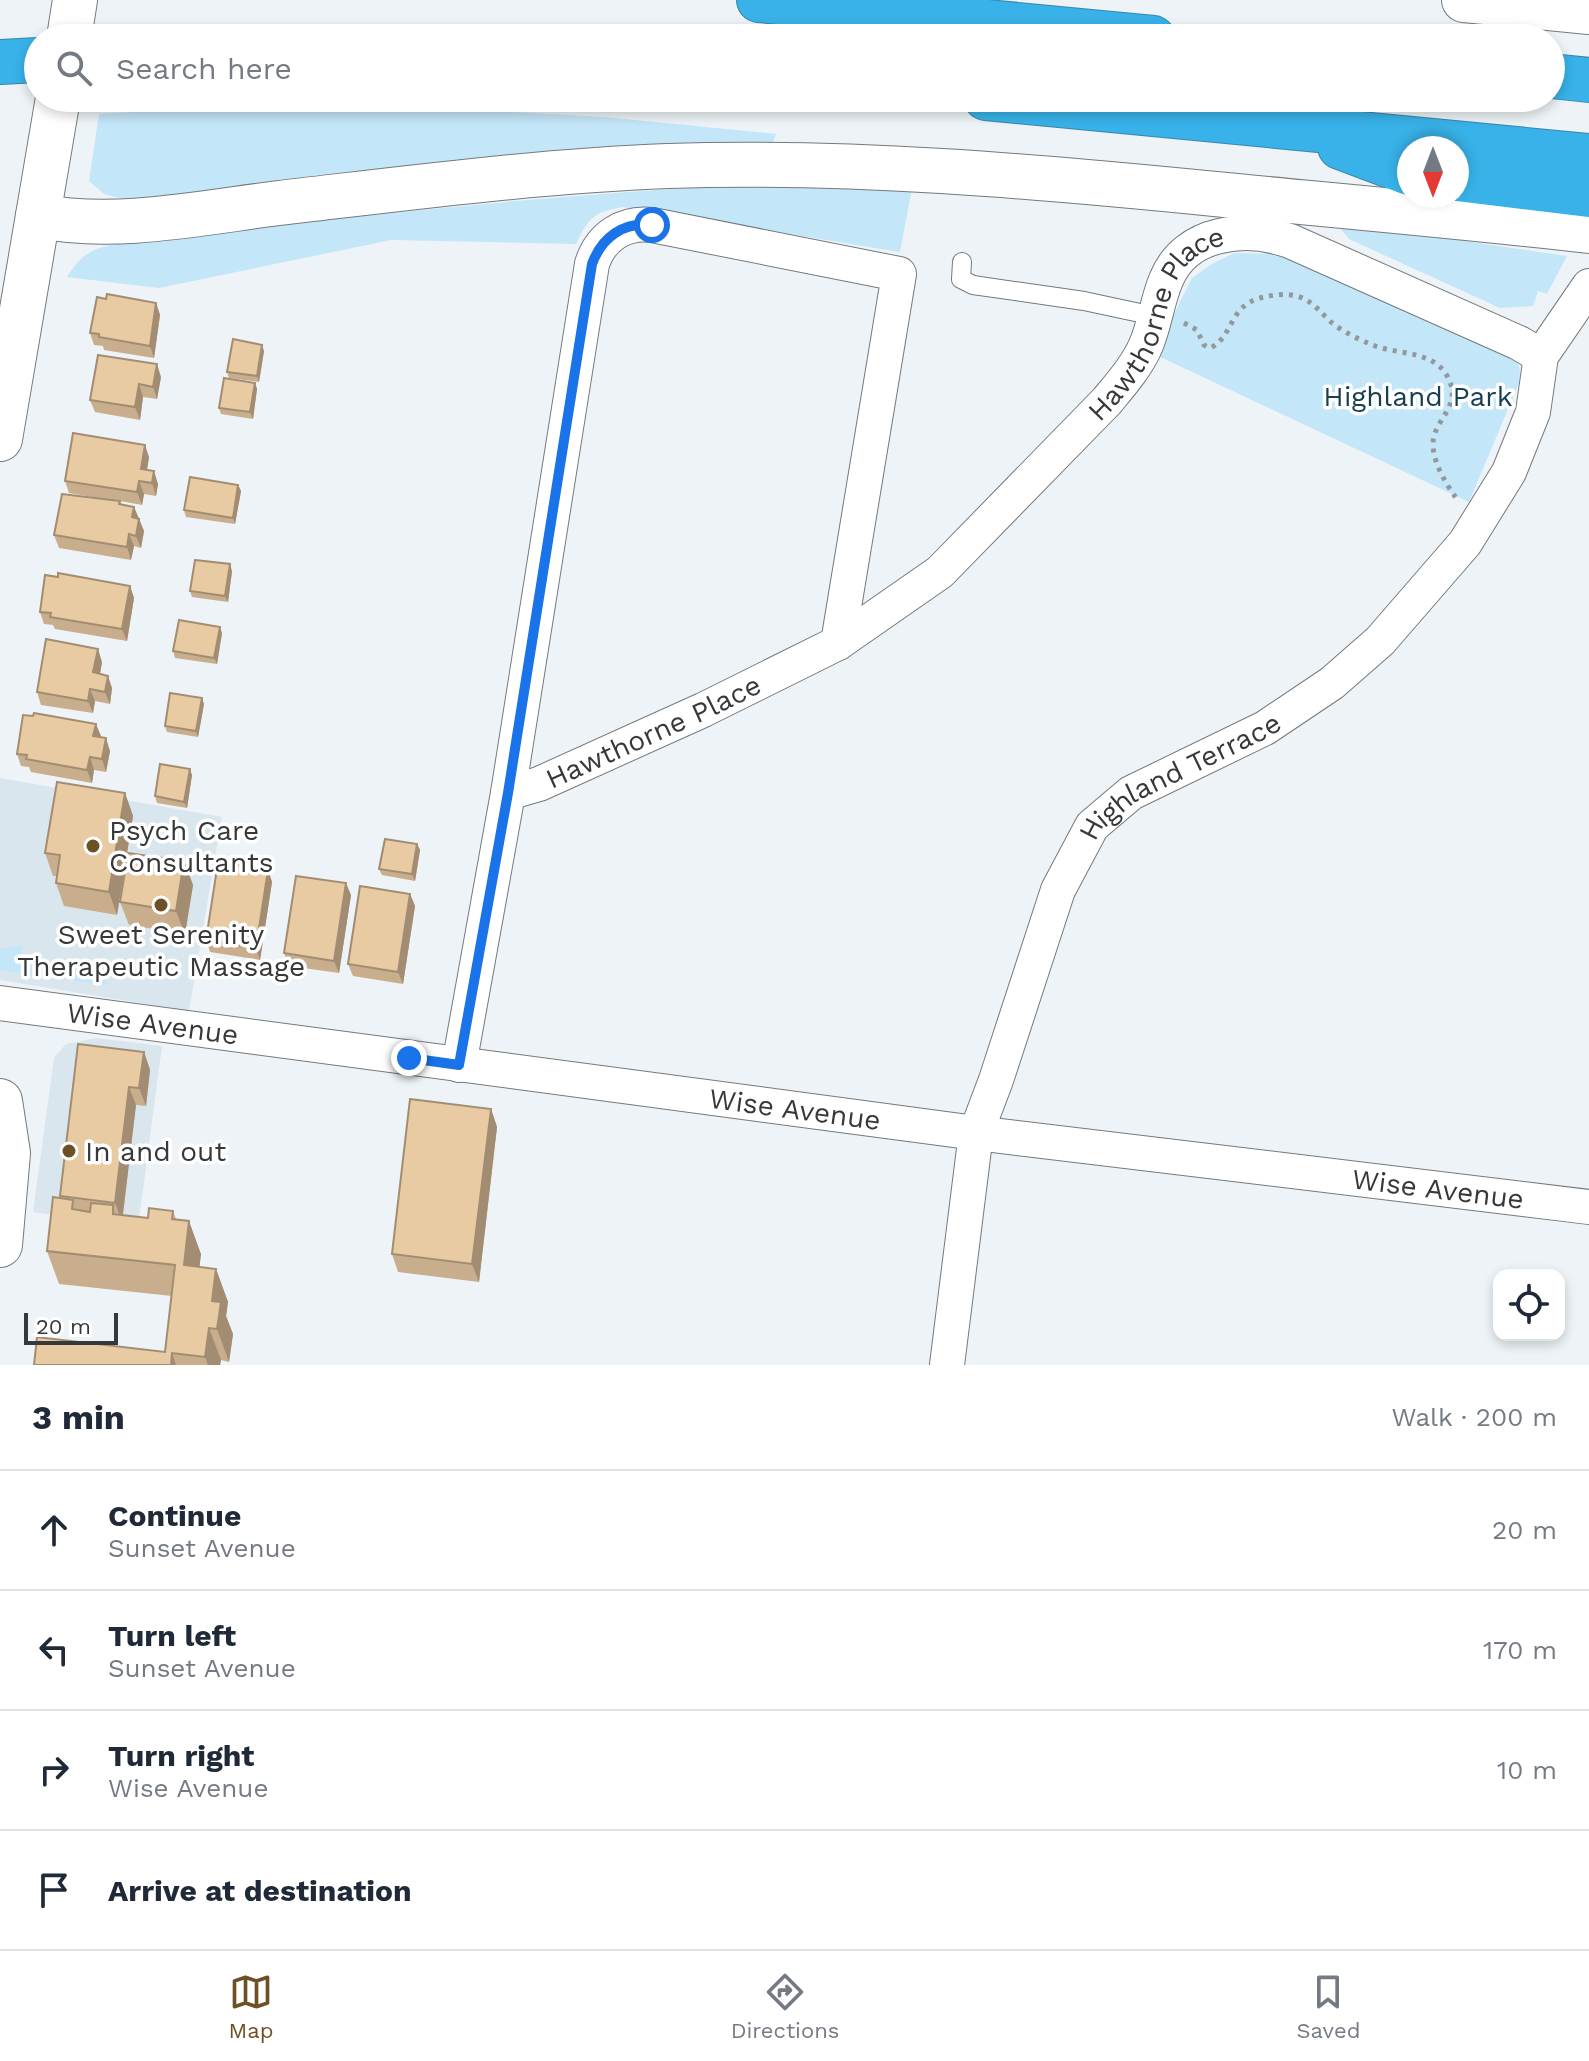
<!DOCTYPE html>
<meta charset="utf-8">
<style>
:root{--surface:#fff;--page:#f6f6f7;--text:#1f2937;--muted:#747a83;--line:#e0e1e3;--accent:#6e5025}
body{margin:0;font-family:"Work Sans",sans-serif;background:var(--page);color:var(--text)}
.controls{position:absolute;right:24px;bottom:24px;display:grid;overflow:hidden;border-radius:16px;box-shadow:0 4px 12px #0003}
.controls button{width:72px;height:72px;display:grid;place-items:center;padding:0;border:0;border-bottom:2px solid var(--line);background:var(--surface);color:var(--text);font:40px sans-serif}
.compass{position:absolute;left:1397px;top:136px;width:72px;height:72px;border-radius:50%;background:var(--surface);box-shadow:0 4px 12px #0003;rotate:180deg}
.scale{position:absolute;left:24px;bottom:20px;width:94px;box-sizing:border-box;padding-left:8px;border:4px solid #36383a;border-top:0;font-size:22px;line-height:28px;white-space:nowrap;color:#36383a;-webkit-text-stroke:6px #fff;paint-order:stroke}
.stop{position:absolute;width:24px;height:24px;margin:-18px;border:6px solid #1a73e8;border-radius:50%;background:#fff}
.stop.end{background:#1a73e8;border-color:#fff;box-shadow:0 2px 8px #0008}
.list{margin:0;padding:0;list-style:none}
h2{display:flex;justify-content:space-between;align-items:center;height:104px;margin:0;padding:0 32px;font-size:34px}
h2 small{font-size:26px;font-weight:400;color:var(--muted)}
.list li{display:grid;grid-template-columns:52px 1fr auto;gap:24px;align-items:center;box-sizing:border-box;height:120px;padding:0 32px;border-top:2px solid var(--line)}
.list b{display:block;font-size:30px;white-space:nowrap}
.list p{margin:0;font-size:26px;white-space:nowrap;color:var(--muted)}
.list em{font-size:26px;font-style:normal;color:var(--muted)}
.icon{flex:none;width:44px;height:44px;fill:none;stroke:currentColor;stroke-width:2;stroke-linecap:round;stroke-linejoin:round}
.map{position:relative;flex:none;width:1589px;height:1365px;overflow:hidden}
.search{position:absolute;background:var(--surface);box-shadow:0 4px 12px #0003;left:24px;right:24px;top:24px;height:88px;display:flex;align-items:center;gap:20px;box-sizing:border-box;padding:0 28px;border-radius:44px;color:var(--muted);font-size:30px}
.sheet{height:584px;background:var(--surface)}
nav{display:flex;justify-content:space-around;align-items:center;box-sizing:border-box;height:112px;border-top:2px solid var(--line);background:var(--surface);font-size:22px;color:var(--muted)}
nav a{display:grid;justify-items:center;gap:4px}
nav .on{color:var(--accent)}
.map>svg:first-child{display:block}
.built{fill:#d9e6ed}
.green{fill:#c4e6f9}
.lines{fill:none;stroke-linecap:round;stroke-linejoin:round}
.lane-casing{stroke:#74797c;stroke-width:20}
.street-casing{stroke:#74797c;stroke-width:36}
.secondary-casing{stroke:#74797c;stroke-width:46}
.highway-casing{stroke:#3787ab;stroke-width:46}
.path{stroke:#94989a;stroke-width:5;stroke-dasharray:4 6;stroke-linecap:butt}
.lane{stroke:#fff;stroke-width:18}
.street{stroke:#fff;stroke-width:34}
.secondary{stroke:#fff;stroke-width:44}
.highway{stroke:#38b2e8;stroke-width:44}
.wall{fill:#c8ae8c}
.shaded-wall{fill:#a28d72}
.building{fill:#e8caa3;stroke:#a28d72;stroke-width:2}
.route{stroke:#1a73e8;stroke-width:10}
.poi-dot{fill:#6e5025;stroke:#fff;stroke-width:3}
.labels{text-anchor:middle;stroke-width:7;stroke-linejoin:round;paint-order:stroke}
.street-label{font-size:28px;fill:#36383a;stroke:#fff}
.park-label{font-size:28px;fill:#173f52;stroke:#fff}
.poi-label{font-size:28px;fill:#36383a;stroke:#fff;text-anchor:start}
</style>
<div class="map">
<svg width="1589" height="1365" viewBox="0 0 1589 1365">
<rect width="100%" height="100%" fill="#edf3f6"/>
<g class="built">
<path d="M0,778L222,817L189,1011L0,980Z"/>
<path d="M96,1038L162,1046L138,1227L33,1212L54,1058L66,1044Z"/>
</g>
<g class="green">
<path d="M229,106H405L604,117L776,134L771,148L131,201L104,194L89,181L99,114Z"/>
<path d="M757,184L912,188L900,252L623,207C594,212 589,217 576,244L391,240L159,288L67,277C83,252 93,248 122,243C333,218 544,195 757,184Z"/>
<path d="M1335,222L1567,256L1547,294L1538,291L1533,306L1500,308L1349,239Z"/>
<path d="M1234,253L1283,254L1515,357L1520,369L1519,383L1469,502L1154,354L1192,278L1212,264Z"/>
<path d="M22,945V964L107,974L106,985L0,970V949Z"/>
</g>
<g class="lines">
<defs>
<path id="lane" d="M962,262L961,279L973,285L1084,301L1154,316"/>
<g id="street">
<path id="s1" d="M508,793L539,784L703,710L838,643L940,572L1107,401C1121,384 1137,366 1146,345C1155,324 1157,301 1166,280C1186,230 1247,226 1290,241L1519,343L1541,356"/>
<path id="s2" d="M0,1003L976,1133L1589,1207"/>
<path d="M459,1065L508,793L592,264C601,236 624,222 652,225L899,274L838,643"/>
<path id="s3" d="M947,1365L976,1133L996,1080L1058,890L1092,826L1131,793L1265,728L1332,683L1380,641L1465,543L1509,472L1533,412L1541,356L1589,286"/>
</g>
<g id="secondary">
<path d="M1464,0L1589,12"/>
<path d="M69,38L75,0"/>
<path d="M38,216C116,231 200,213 279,203C409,188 538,171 668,166C851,160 1033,176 1215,194C1340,206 1465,217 1589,231"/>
<path d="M0,439L58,98"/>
<path d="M0,1101L8,1153L0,1245"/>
</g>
<g id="highway">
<path d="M759,0L1153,38"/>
<path d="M0,62L38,60"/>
<path d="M1551,76L1589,80"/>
<path d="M986,98L1589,156"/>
<path d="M1340,147L1409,173"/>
<path d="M1457,179L1589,195"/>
</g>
</defs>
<use href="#lane" class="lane-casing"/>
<use href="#street" class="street-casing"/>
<use href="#secondary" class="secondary-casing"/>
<use href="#highway" class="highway-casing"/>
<path class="path" d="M1184,323L1197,330L1204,345L1210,348C1233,338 1229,306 1260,298C1272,295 1285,293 1297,296C1312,300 1320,312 1331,322C1340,330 1356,338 1368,343C1397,357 1439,347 1451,385C1457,406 1439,418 1434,436C1429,457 1445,482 1456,498"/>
<use href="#lane" class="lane"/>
<use href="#street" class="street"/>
<use href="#secondary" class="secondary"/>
<use href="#highway" class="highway"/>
</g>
<g class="wall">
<path d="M106,299L156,303L160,315L154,358L104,350L103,346L94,345L90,333Z"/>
<path d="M264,351L259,382L229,378L227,372Z"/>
<path d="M161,377L157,399L143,397L140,420L95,412L90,400Z"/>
<path d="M255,383L257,389L253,419L221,414L219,408Z"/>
<path d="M149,457L147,470L158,484L156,496L144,494L142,505L120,501L122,505L134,507L144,531L141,548L134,546L131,560L59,548L54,535L110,500L69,493L65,481Z"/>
<path d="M238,485L241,491L235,524L186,517L184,510Z"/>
<path d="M232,571L228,602L192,597L190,591Z"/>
<path d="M130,586L134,598L127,641L55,629L53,625L44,624L40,612Z"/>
<path d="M222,633L217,664L175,658L173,651Z"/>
<path d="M102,662L100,674L112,688L110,704L95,701L93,713L41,705L37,692Z"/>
<path d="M204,704L198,737L167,732L165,726Z"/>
<path d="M101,736L110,751L106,772L94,770L92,783L31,772L29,767L21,766L17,754Z"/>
<path d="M192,775L187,808L157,803L155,796Z"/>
<path d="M125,793L133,816L117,915L64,906L56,883L57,876H53L45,853Z"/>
<path d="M417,844L420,850L415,881L382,875L379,869Z"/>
<path d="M184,861L193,885L185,934L129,925L120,902Z"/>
<path d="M268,870L272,882L260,960L210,952L206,940Z"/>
<path d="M410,894L415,906L403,984L353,976L348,964Z"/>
<path d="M351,895L339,973L289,966L284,953Z"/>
<path d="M144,1052L150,1070L146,1106L136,1105L123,1215L148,1218L173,1211L176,1219L201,1254L199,1267L216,1269L228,1302L226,1316L233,1334L229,1362L221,1360L220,1365H34L165,1352L172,1296L59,1284L47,1251L61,1198L60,1196Z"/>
<path d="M491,1109L497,1127L479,1282L398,1272L392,1254Z"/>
</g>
<g class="shaded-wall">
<path d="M156,303L160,315L154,358L150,346Z"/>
<path d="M262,345L264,351L259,382L257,376Z"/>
<path d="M157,364L161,377L157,399L153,387Z"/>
<path d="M255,383L257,389L253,419L250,412Z"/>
<path d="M139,384L143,397L140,420L135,407Z"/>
<path d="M145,445L149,457L145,482L141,469Z"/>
<path d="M154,471L158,484L156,496L152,483Z"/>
<path d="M139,481L144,494L142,505L137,492Z"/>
<path d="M238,485L241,491L235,524L233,518Z"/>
<path d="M134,507L139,519L132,517Z"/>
<path d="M139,519L144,531L141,548L136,536Z"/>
<path d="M129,534L134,546L131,560L127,547Z"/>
<path d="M230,564L232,571L228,602L225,596Z"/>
<path d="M130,586L134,598L127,641L122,629Z"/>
<path d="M220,627L222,633L217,664L214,658Z"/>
<path d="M98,649L102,662L98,685L93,672Z"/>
<path d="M108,676L112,688L110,704L105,692Z"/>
<path d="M90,689L95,701L93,713L88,701Z"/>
<path d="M202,698L204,704L198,737L196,731Z"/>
<path d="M96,724L101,736L98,748L93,736Z"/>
<path d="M106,738L110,751L106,772L102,759Z"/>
<path d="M90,757L94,770L92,783L87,770Z"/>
<path d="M190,769L192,775L187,808L184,802Z"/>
<path d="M125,793L133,816L117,915L109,892Z"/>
<path d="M417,844L420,850L415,881L412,874Z"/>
<path d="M184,861L193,885L185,934L176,911Z"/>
<path d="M268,870L272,882L260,960L256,948Z"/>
<path d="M346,883L351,895L339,973L334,961Z"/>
<path d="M410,894L415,906L403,984L398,972Z"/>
<path d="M144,1052L150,1070L146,1106L139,1088Z"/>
<path d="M129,1087L136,1105L122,1221L115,1203Z"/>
<path d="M491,1109L497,1127L479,1282L472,1264Z"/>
<path d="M189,1221L201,1254L196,1298L184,1265Z"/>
<path d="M216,1269L228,1302L226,1316L233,1334L229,1362L217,1329L212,1301Z"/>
<path d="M209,1328L221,1360L220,1365H208L205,1357Z"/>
<path d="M172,1353L176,1365H171Z"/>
</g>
<g class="building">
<path d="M107,294L156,303L150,346L99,337V334L90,333L97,297L106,299Z"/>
<path d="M233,339L262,345L257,376L227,372Z"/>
<path d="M98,355L157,364L153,387L139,384L135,407L90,400Z"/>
<path d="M224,378L255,383L250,412L219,408Z"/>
<path d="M73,433L145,445L141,469L154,471L152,483L139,481L137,492L65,481Z"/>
<path d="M190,477L238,485L233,518L184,510Z"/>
<path d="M62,494L120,501L119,504L134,507L132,517L139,519L136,536L129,534L127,547L54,535Z"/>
<path d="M195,560L230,564L225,596L190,591Z"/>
<path d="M58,573L130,586L122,629L50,617L51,613L40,612L45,575L58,577Z"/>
<path d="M179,620L220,627L214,658L173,651Z"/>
<path d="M46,639L98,649L93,672L108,676L105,692L90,689L88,701L37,692Z"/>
<path d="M170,693L202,698L196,731L165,726Z"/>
<path d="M34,713L96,724L93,736L106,738L102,759L90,757L87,770L26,759L27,755L17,754L23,715L33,716Z"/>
<path d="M160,764L190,769L184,802L155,796Z"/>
<path d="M57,782L125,793L109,892L56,883L60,855L45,853Z"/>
<path d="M385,839L417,844L412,874L379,869Z"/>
<path d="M128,853L184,861L176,911L120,902Z"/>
<path d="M218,862L268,870L256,948L206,940Z"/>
<path d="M296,876L346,883L334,961L284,953Z"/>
<path d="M360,886L410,894L398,972L348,964Z"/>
<path d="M78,1044L144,1052L139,1088L129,1087L115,1203L60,1196Z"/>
<path d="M410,1099L491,1109L472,1264L392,1254Z"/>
<path d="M53,1197L73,1200L72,1209L90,1212L91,1203L113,1205V1214L148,1218L149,1208L173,1211L172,1219L189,1221L184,1265L216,1269L212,1301L221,1302L217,1329L209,1328L205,1357L172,1353L171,1365H34L37,1337L165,1352L175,1265L47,1251Z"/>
</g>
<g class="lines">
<path class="route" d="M409,1058L459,1065L508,793L592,264C602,237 623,222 652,225"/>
</g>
<g class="poi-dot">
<circle cx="93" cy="846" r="8"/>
<circle cx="161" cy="905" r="8"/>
<circle cx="69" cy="1151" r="8"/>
</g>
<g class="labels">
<g class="street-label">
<text dy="10" stroke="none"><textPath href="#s1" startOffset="822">Hawthorne Place</textPath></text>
<text dy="10" stroke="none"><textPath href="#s1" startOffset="158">Hawthorne Place</textPath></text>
<text dy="10" stroke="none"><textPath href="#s3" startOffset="664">Highland Terrace</textPath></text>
<text dy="10" stroke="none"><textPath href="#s2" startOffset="154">Wise Avenue</textPath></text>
<text dy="10" stroke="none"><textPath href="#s2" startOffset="802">Wise Avenue</textPath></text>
<text dy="10" stroke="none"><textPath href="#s2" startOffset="1450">Wise Avenue</textPath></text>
</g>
<g class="park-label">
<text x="1418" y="406">Highland Park</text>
</g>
<g class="poi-label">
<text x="109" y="840">Psych Care<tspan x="109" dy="32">Consultants</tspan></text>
<text x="161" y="944" text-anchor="middle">Sweet Serenity<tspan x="161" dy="32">Therapeutic Massage</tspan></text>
<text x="85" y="1161">In and out</text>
</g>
</g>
</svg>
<div class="controls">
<button><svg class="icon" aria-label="locate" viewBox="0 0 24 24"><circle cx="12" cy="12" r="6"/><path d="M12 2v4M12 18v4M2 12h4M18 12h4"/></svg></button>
</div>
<svg class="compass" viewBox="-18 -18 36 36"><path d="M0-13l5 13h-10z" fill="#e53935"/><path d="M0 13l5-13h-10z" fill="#747a83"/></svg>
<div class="scale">20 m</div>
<div class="stop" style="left:652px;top:225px"></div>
<div class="stop end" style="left:409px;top:1058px"></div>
<div class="search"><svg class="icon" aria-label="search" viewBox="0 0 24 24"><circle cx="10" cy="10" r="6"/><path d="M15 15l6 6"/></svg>Search here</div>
</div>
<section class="sheet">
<h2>3 min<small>Walk · 200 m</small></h2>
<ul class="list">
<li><svg class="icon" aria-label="ahead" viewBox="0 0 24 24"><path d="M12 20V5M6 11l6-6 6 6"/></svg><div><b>Continue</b><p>Sunset Avenue</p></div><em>20 m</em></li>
<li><svg class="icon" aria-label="left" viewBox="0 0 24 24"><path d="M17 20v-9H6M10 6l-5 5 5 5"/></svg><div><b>Turn left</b><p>Sunset Avenue</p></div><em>170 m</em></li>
<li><svg class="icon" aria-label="right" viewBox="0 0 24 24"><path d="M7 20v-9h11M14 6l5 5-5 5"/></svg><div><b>Turn right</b><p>Wise Avenue</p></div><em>10 m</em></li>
<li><svg class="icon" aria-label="arrive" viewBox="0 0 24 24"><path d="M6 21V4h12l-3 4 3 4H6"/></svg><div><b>Arrive at destination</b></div></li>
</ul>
</section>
<nav>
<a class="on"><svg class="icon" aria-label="map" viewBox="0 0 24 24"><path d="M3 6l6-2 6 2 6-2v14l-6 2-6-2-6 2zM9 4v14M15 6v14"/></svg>Map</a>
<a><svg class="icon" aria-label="directions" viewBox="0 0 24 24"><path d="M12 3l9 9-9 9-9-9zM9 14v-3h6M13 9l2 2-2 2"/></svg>Directions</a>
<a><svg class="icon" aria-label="saved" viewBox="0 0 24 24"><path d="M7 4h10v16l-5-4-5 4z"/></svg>Saved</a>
</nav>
